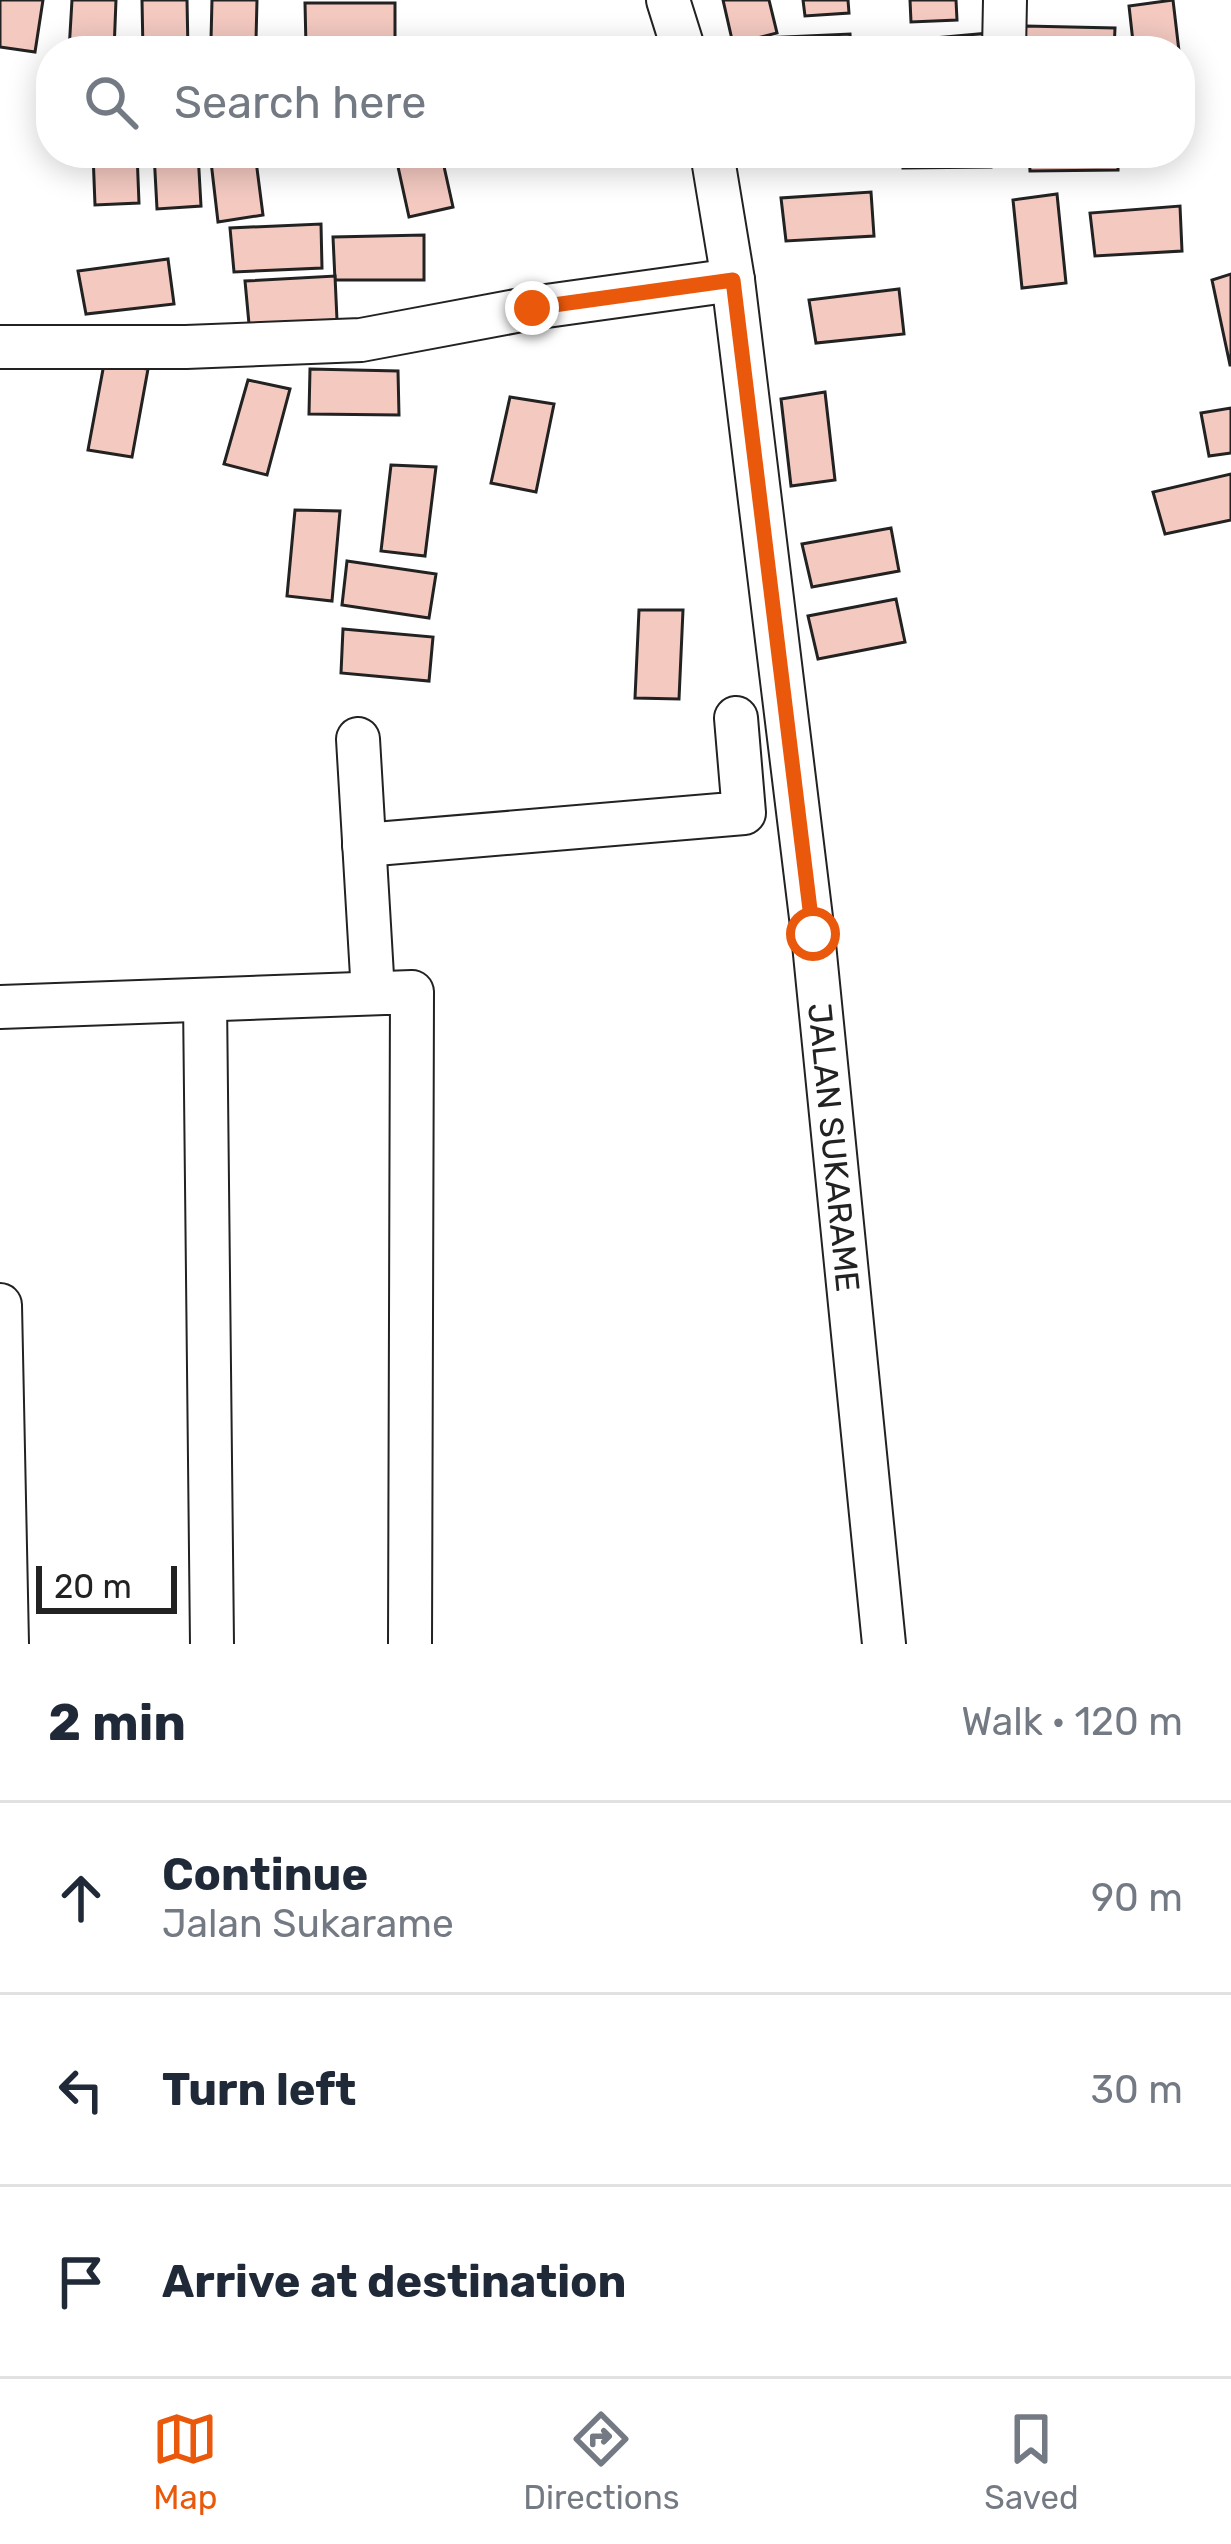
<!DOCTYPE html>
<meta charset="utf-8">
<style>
:root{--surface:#fff;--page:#f6f6f7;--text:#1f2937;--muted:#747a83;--line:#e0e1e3;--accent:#ea580c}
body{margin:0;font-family:Rubik,sans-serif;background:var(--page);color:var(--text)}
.scale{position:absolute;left:36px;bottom:30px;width:141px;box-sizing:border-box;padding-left:12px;border:6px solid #222;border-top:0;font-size:33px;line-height:42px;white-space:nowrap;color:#222;-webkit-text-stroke:9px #fff;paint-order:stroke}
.stop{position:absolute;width:36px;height:36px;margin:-27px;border:9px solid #ea580c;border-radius:50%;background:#fff}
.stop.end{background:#ea580c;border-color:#fff;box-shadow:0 3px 12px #0008}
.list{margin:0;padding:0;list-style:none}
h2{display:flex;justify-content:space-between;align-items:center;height:156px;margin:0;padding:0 48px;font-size:51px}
h2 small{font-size:39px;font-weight:400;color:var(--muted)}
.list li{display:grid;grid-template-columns:78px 1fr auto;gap:36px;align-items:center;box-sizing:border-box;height:192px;padding:0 48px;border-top:3px solid var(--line)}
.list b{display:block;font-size:45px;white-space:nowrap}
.list p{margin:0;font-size:39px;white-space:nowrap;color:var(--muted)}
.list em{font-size:39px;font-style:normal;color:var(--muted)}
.icon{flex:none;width:66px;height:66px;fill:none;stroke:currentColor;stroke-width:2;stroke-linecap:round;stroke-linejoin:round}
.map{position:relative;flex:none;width:1231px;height:1644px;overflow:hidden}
.search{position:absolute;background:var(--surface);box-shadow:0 6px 30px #0003;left:36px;right:36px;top:36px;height:132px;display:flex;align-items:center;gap:30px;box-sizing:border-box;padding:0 42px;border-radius:48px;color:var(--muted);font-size:45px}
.sheet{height:732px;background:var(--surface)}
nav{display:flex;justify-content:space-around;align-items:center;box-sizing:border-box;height:168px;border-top:3px solid var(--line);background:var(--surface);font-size:33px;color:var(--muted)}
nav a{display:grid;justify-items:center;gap:6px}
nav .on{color:var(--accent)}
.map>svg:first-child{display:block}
.building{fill:#f3c9c0;stroke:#222;stroke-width:3}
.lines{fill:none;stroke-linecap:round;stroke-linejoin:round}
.street-casing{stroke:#222;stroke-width:46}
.street{stroke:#fff;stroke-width:42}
.route{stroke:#ea580c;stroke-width:15}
.labels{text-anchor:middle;stroke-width:9;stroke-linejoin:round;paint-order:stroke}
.street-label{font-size:33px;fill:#222;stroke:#fff}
</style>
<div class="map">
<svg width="1231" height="1644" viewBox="0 0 1231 1644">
<rect width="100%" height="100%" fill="#fff"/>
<g class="building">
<path d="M0,0H43L35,52L0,47Z"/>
<path d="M72,0H116L114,51H69Z"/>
<path d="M142,0H187L188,51H143Z"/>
<path d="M212,0H257L256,40H211Z"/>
<path d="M723,0H769L777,33L733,44Z"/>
<path d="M803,0H848L849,13L805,16Z"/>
<path d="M910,0H956L957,20L911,22Z"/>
<path d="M1173,0L1179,51H1134L1129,6Z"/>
<path d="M305,3H395V47H306Z"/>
<path d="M1025,26L1115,28L1114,51H1025Z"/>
<path d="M990,33L991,51H901L900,41Z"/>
<path d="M850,34L851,51H762L761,38Z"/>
<path d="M93,153H137L139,203L95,205Z"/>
<path d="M154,153H198L201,206L157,209Z"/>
<path d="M210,153H255L263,215L218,222Z"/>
<path d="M395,153H441L453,207L409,217Z"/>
<path d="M749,153H839V160L749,164Z"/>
<path d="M903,153H991V167L903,168Z"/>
<path d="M1029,153H1118V170L1030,171Z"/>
<path d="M871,192L874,236L786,241L781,198Z"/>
<path d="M1057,194L1066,283L1022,288L1013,200Z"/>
<path d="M1180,206L1182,251L1095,256L1090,213Z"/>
<path d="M321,224L322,268L234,272L230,228Z"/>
<path d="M424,235V280H335L333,237Z"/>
<path d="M168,259L174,304L86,314L78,271Z"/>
<path d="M1231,274V365H1230L1212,280Z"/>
<path d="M335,276L337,320L249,324L245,281Z"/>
<path d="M899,289L904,334L816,343L809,300Z"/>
<path d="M104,364L148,369L132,457L88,450Z"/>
<path d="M310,369L398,371L399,415L309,414Z"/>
<path d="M248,380L290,389L267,475L224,464Z"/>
<path d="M825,392L835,480L791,486L781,399Z"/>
<path d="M510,397L554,404L536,492L491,483Z"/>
<path d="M1231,408V453L1209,456L1201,413Z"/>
<path d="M391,465L436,467L425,556L381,551Z"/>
<path d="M1231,474V520L1165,534L1153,492Z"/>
<path d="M295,510L340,511L332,601L287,596Z"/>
<path d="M891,528L899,571L812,587L802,544Z"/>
<path d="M347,561L436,574L429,618L342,605Z"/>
<path d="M896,599L905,642L818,659L808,616Z"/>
<path d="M639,610H683L679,699L635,698Z"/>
<path d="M343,629L433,637L429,681L341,673Z"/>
</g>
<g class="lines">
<defs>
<g id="street">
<path d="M668,0L684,51"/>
<path d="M1004,51L1005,0"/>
<path id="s1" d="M712,153L733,280L813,934L884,1644"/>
<path d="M0,347H186L361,340L532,308L733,280"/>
<path d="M358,739L373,993"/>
<path d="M364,845L744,813L736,718"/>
<path d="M205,1000L212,1644"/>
<path d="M0,1007L412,992L410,1644"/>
<path d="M0,1305L7,1644"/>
</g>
</defs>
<use href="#street" class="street-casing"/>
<use href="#street" class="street"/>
</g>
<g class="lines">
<path class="route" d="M532,308L733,280L813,934"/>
</g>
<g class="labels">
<g class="street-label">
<text dy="12" stroke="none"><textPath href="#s1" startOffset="1002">JALAN SUKARAME</textPath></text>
</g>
</g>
</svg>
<div class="scale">20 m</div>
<div class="stop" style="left:813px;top:934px"></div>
<div class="stop end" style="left:532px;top:308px"></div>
<div class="search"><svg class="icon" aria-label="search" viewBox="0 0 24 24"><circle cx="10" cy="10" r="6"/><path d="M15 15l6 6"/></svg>Search here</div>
</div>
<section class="sheet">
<h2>2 min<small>Walk · 120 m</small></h2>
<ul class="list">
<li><svg class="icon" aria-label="ahead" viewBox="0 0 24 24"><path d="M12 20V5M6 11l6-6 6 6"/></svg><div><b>Continue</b><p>Jalan Sukarame</p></div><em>90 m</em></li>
<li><svg class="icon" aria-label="left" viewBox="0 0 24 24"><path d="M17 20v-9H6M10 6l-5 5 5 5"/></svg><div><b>Turn left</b></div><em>30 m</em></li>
<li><svg class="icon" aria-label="arrive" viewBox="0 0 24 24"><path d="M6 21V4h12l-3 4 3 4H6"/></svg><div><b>Arrive at destination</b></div></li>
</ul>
</section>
<nav>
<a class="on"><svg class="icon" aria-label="map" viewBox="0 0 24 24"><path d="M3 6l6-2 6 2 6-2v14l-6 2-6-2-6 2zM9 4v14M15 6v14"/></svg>Map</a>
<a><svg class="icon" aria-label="directions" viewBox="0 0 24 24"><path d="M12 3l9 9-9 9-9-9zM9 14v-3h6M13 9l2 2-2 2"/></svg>Directions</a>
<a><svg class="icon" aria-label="saved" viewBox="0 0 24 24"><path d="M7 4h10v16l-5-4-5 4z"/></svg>Saved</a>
</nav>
